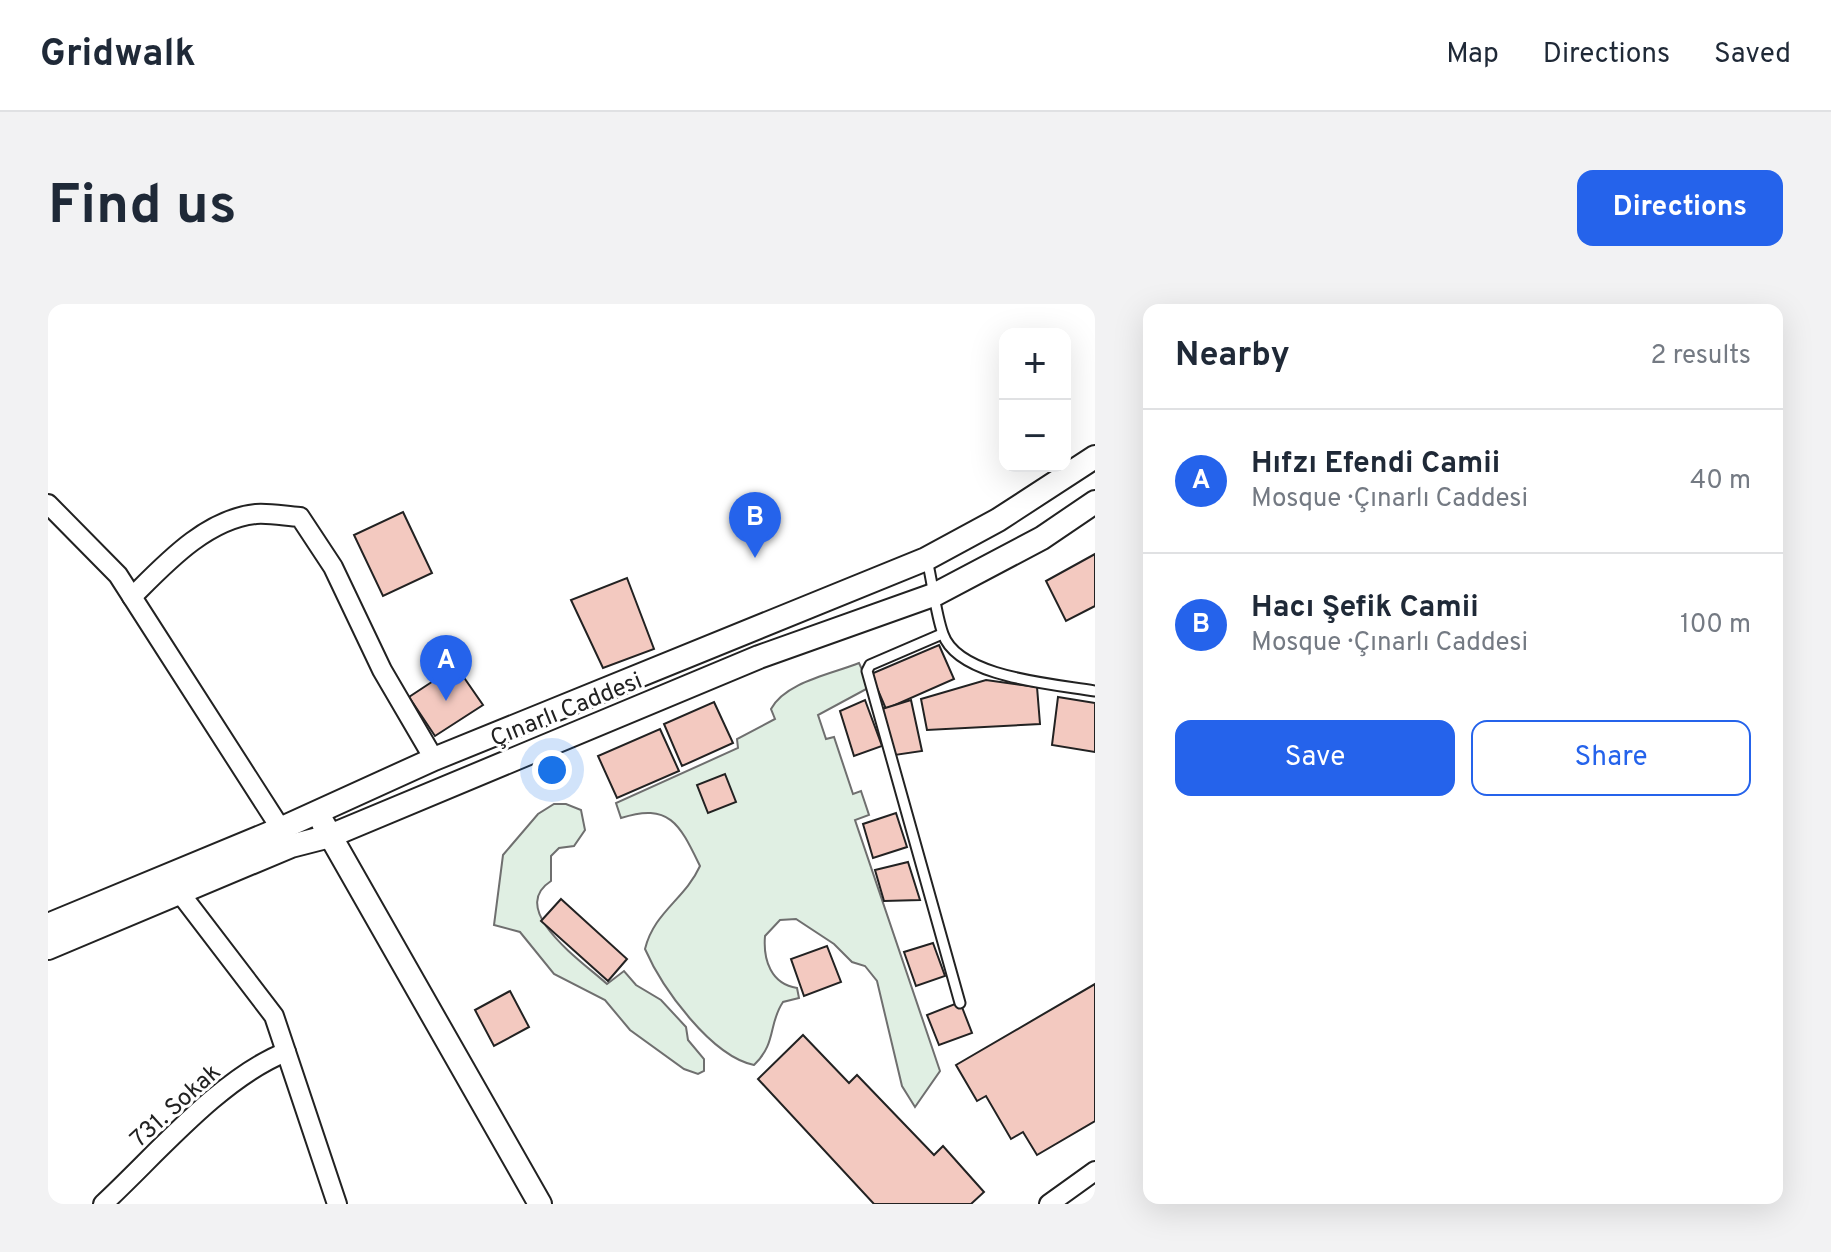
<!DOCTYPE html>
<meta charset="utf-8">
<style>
:root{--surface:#fff;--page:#f2f2f3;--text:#1f2937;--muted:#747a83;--line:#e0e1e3;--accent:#2563eb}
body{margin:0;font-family:Overpass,sans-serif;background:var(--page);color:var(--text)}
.controls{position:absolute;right:24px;top:24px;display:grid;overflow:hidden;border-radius:16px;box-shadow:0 8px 32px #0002}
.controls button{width:72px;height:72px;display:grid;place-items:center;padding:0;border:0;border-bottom:2px solid var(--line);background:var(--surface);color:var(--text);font:40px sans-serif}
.you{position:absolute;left:504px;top:466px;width:28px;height:28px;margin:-20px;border:6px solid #fff;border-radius:50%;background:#1a73e8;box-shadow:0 0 0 12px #1a73e833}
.badge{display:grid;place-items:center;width:52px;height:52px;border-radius:50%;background:var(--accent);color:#fff;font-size:26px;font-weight:700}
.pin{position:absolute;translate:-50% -66px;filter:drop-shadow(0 2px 4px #0008)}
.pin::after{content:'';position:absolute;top:42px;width:28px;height:24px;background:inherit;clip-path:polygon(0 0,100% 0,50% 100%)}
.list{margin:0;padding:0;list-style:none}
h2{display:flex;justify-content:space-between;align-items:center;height:104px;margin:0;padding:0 32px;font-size:34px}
h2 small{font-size:26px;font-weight:400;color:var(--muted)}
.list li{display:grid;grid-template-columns:52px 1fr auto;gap:24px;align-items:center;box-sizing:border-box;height:144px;padding:0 32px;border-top:2px solid var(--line)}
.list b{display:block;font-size:30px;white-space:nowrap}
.list p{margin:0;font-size:26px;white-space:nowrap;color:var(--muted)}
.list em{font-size:26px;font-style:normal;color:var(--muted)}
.actions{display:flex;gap:16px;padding:24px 32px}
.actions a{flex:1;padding:18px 0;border:2px solid var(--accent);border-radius:16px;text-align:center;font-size:28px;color:var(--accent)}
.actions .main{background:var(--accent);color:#fff}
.map{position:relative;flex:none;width:1047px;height:900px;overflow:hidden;border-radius:16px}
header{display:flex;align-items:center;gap:48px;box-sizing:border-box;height:112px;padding:0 40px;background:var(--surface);border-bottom:2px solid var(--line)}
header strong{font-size:38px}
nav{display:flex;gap:44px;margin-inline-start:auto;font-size:28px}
.intro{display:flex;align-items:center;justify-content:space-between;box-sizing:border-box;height:192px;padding:0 48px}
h1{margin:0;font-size:56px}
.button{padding:20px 36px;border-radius:16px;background:var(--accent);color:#fff;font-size:28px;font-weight:700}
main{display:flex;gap:48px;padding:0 48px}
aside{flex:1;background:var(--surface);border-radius:16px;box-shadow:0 8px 32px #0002}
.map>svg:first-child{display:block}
.green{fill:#e0efe3;stroke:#6f6f6f;stroke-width:2}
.building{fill:#f3c9c0;stroke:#222;stroke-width:2}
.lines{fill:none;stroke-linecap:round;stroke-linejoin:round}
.service-casing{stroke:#222;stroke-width:13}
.minor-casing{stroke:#222;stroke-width:22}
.tertiary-casing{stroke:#222;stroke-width:26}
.service{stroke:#fff;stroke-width:9}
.minor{stroke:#fff;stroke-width:18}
.tertiary{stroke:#fff;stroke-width:22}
.labels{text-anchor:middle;stroke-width:6;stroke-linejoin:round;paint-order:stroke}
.street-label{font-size:24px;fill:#222;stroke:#fff}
</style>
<header>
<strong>Gridwalk</strong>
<nav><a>Map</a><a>Directions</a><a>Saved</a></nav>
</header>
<div class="intro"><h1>Find us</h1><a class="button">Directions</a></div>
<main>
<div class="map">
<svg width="1047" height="900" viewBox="0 0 1047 900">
<rect width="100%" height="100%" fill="#fff"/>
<g class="green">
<path d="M811,359L822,383L770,411L778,435L786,433L805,490L813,487L821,511L807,516L892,767L867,803L854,782L829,677L817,662L804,658L786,640L748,615L732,616L717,632C715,656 723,680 749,684L751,694L735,698C720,720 729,739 706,761C663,752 614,684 597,645C606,608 637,595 652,562C632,521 622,498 573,514L568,499L690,444L689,435L727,415L723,405C737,378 784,370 811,359Z"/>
<path d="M506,500H518L533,506L537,526L526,542L511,544L503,552V577C458,606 535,658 559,680L576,667L588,681L613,696L638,723L640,736L656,755V767L650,770L636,765L582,726L557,696L506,670L472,628L446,621L455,551L490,510Z"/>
</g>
<g class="building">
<path d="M355,208L384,269L335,292L306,231Z"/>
<path d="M1047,250V302L1018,317L998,277Z"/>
<path d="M579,274L606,345L555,364L523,296Z"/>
<path d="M891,341L906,375L838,405L823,370Z"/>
<path d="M408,362L435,401L387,432L361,393Z"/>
<path d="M938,376L989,383L992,420L879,426L873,395Z"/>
<path d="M1010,393L1047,399V448L1004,441Z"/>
<path d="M817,396L834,442L806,452L792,407Z"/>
<path d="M863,396L874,447L847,451L834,405Z"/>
<path d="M666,398L685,439L634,462L616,420Z"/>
<path d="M612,425L631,467L569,494L550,452Z"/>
<path d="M677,470L688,498L660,509L649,481Z"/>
<path d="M848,509L859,543L825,554L815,520Z"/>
<path d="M860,558L872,596L836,597L827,566Z"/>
<path d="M513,595L579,655L560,677L493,617Z"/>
<path d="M885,639L897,672L868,682L856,648Z"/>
<path d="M779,642L793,678L756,692L743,655Z"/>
<path d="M1047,680V817L989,851L975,828L963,835L938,792L929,797L908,761Z"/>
<path d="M462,687L481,723L446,742L427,706Z"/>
<path d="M912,698L924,729L891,741L879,711Z"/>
<path d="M755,731L801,779L809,771L886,851L895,842L936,888L923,900H826L710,775Z"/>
</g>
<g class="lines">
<defs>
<g id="service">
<path d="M879,256C885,280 887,307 895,330C910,374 1007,380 1047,387"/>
<path d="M894,330L822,361L819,367L912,699"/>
</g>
<g id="minor">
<path d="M0,200L70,271L240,536"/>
<path d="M84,293C117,260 158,215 208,210C222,209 237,212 252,213L285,263L334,366L386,455"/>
<path d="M132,589L226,712L289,900"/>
<path d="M55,900C108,851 172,774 238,748"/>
<path d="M1001,900L1047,867"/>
</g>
<g id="tertiary">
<path d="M275,519L492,900"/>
<path d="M0,621L232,525L386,455L878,255L950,216L1047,153"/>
<path d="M0,644L243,542L282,532L711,353L888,290L994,234L1047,198"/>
</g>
</defs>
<use href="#service" class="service-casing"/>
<use href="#minor" class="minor-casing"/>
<use href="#tertiary" class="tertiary-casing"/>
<use href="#service" class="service"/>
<use href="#minor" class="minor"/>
<use href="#tertiary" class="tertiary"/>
</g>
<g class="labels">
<g class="street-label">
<text transform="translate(518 405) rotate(-22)" y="8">Çınarlı Caddesi</text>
<text transform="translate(127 801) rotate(-42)" y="8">731. Sokak</text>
</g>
</g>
</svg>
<div class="controls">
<button>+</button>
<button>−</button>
</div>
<div class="you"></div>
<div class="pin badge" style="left:398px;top:397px">A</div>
<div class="pin badge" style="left:707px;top:254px">B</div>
</div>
<aside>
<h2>Nearby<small>2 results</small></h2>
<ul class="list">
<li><span class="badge">A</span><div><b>Hıfzı Efendi Camii</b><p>Mosque · Çınarlı Caddesi</p></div><em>40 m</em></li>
<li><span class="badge">B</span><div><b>Hacı Şefik Camii</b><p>Mosque · Çınarlı Caddesi</p></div><em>100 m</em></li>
</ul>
<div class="actions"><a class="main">Save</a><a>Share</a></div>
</aside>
</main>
